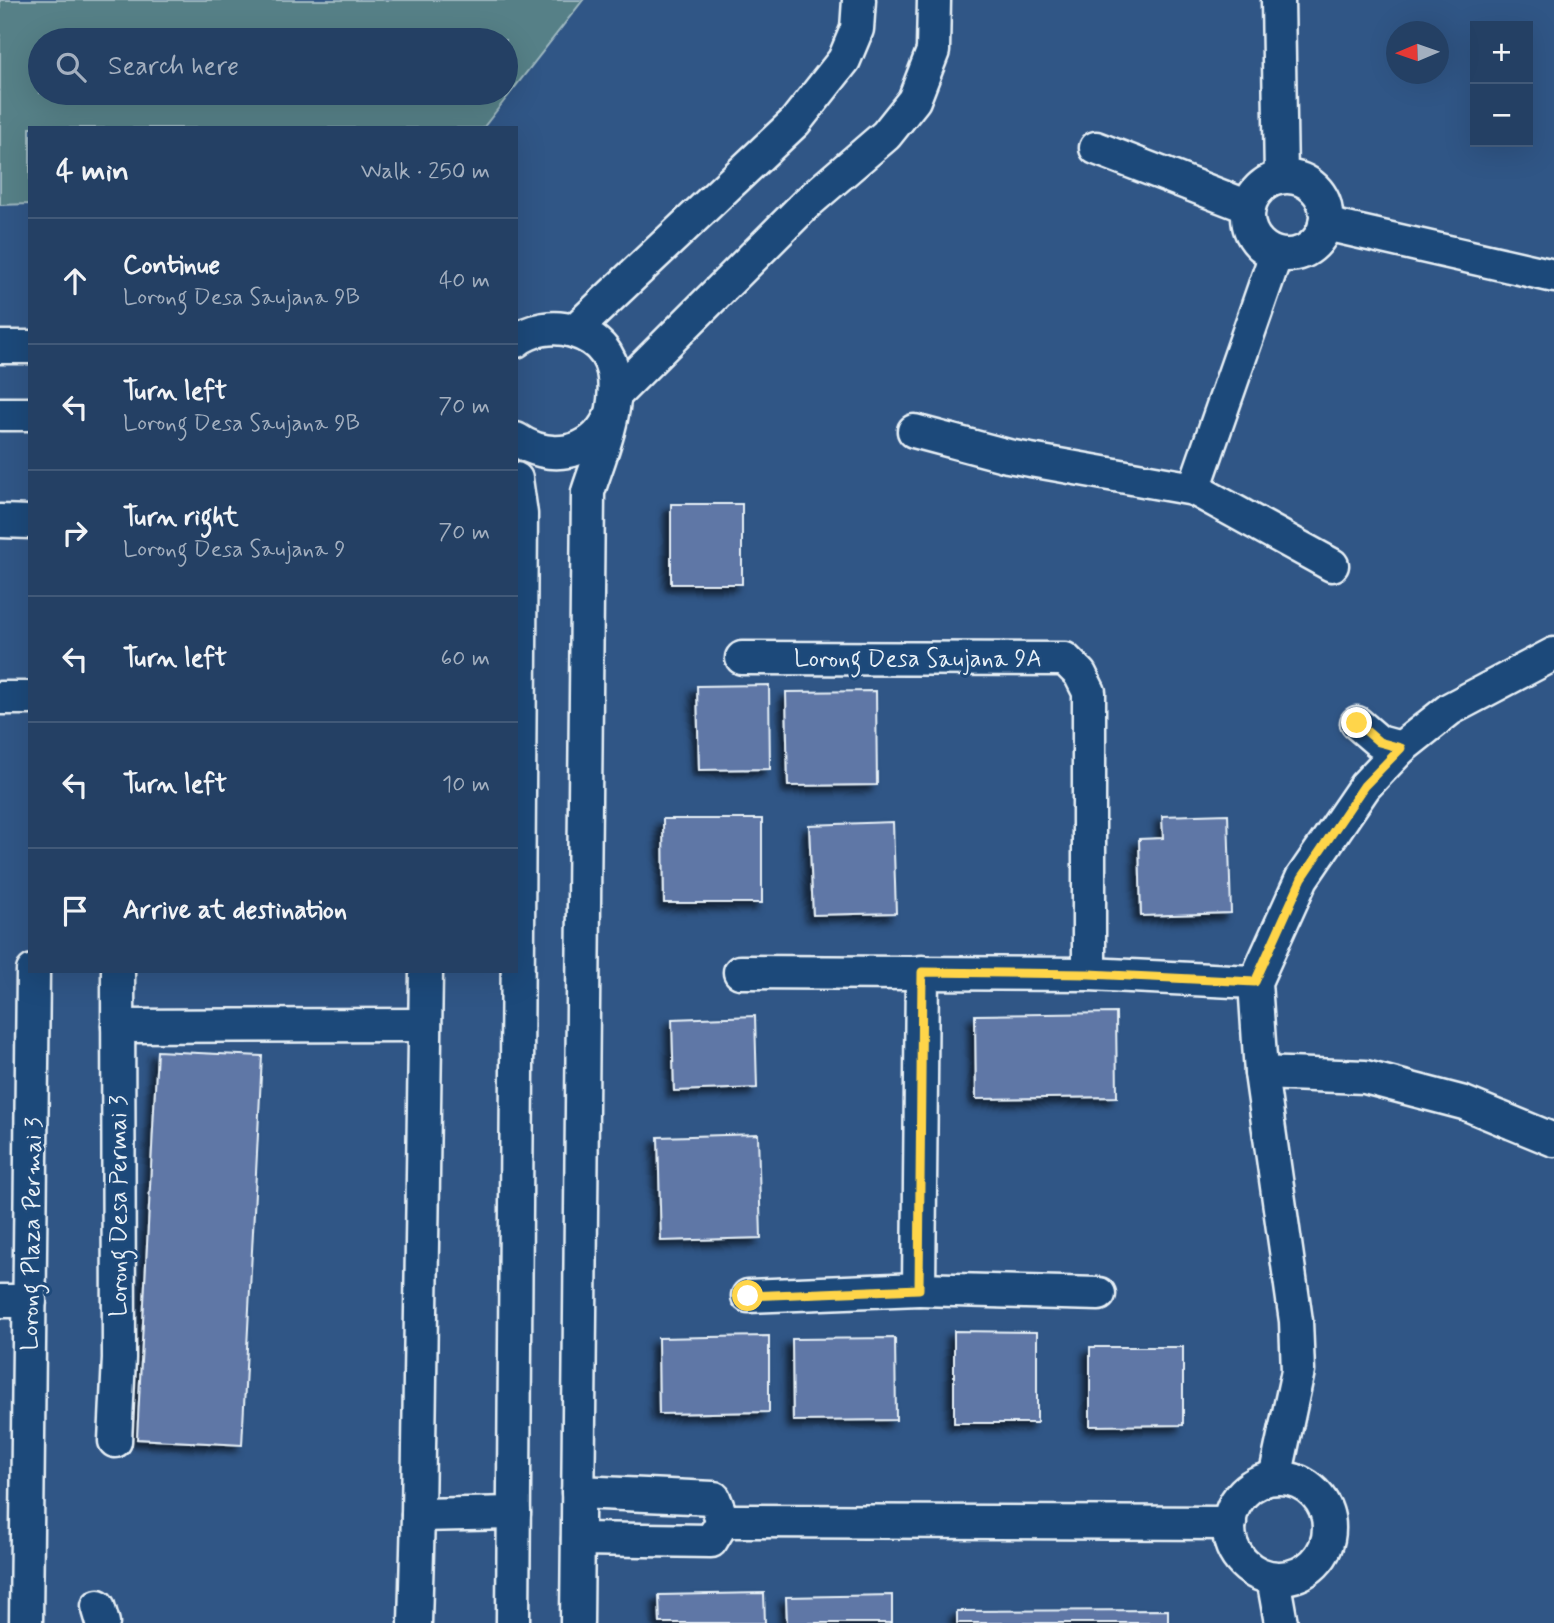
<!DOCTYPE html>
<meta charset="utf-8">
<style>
:root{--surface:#244064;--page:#2c476a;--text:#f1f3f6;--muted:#a3afbf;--line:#415978}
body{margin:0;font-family:Mynerve,sans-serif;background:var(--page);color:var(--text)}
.controls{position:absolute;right:21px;top:21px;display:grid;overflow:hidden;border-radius:0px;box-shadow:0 7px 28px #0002}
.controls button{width:63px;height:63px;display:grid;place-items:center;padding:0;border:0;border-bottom:2px solid var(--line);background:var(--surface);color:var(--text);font:35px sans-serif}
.compass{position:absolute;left:1386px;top:21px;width:63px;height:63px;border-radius:50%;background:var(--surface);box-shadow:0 7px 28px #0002;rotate:268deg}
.stop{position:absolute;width:21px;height:21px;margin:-16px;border:5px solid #ffd54a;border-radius:50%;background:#fff}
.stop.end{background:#ffd54a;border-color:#fff;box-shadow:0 2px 7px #0008}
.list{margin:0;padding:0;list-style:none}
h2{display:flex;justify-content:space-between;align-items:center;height:91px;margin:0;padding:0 28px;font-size:30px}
h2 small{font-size:23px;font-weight:400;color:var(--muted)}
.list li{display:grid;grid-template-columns:46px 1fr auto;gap:21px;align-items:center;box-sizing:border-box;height:126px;padding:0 28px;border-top:2px solid var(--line)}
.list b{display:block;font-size:26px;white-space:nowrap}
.list p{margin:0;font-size:23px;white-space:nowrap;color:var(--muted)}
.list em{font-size:23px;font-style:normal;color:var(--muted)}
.icon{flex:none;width:38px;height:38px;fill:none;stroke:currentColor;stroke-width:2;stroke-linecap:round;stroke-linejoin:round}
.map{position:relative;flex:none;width:1554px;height:1623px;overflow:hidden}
.search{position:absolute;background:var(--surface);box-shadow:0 7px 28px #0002;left:28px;top:28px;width:490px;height:77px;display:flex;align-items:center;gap:18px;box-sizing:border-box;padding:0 24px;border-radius:38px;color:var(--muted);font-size:26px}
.panel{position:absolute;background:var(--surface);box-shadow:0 7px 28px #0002;left:28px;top:126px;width:490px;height:847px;border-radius:0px}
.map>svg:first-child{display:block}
.green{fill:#568087;stroke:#9fb8c0;stroke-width:2;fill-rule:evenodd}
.building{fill:#5f77a6;stroke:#e8f1f8;stroke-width:2;filter:url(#shadow)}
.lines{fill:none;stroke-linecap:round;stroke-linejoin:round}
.minor-casing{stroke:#e8f1f8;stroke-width:37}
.minor{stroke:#1f4a7a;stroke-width:32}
.route{stroke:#ffd54a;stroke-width:9}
.labels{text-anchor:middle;stroke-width:6;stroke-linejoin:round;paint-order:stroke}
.street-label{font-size:24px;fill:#e8f1f8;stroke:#1f4a7a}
</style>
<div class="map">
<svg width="1554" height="1623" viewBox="0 0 1554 1623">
<defs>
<filter id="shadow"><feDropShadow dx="-6" dy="6" stdDeviation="3.5" flood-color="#0009"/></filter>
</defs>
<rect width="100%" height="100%" fill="#305686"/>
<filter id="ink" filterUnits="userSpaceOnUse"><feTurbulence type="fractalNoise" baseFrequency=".0143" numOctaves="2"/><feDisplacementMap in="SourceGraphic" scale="14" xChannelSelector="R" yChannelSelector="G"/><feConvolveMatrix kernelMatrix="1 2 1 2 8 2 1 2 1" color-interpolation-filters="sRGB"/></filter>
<g filter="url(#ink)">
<path class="green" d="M0,0H583L483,128H30V204L0,205ZM40,40H506V93H40Z"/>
<g class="building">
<rect x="671" y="504" width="71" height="80"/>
<path d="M769,685L770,769L699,770L697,686Z"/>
<path d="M876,691L877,785L788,786L786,692Z"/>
<path d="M1228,814L1231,913L1141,916L1139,839L1163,838L1162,816Z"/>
<path d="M663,819H762V903H664Z"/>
<path d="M893,822L896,913L813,915L809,825Z"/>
<path d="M1116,1013L1117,1097L976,1099L975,1015Z"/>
<path d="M755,1016L757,1088L674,1091L672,1019Z"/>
<path d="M157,1051L262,1056L242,1445L137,1439Z"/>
<path d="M758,1134L761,1238L661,1241L658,1137Z"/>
<path d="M954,1331L1037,1332V1423H954Z"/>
<path d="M769,1336V1412L659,1414L658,1338Z"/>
<path d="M895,1338L896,1420L793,1421L792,1339Z"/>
<path d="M1090,1347H1183V1425L1090,1426Z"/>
<path d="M764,1593L765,1623H660L659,1595Z"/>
<path d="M892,1595V1623H787L786,1597Z"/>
<path d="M1168,1610V1623H957V1611Z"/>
</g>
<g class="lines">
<defs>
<g id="minor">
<path d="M1278,0L1281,177"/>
<path d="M1096,148L1249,207"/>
<circle cx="1287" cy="216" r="39"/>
<path d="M1325,224L1554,276"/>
<path d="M574,331L795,122L844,60L857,29L859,0"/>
<path d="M516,341C531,329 554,325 573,331C647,353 603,444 588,492L577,1623"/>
<path d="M0,347H30"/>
<path d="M617,393L807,203L886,135L914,100L933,51L934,0"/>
<path d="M0,414H30"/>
<path d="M914,431L1008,456L1194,489L1276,254"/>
<path d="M516,439C548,461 591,456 609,419"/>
<path d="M1194,489L1332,565"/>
<path d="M0,521L30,522"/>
<path d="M742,658L1065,659L1080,674L1089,692V974"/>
<path d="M0,698H30"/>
<path d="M1357,723L1379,742L1401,748"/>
<path d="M740,972L1089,974L1255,982"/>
<path d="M118,1026L425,1025"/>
<path d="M1261,1073L1365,1077L1464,1103L1554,1140"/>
<path d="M919,1289L1099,1294"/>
<path d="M748,1296L919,1289L922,972"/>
<path d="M0,1301H30"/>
<path d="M115,1441L119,1358L118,971"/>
<path d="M1275,1478L1298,1371L1296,1321L1261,1073L1255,982L1302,878L1365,786L1401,748L1450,709L1554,654"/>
<circle cx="1279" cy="1528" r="50"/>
<path d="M578,1492L714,1498L723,1521"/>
<path d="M418,1515L426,971"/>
<path d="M723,1521L1230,1523"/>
<path d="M578,1539L711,1541L723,1521"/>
<path d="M1273,1578L1281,1623"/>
<path d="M98,1606L103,1623"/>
<path d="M26,1623L33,971"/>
<path d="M415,1623L418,1515L514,1513"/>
<path d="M513,1623L521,514L516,479"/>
</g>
</defs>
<use href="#minor" class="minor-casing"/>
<use href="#minor" class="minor"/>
</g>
</g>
<g class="lines" filter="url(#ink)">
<path class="route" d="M748,1296L919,1289L922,972L1089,974L1255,982L1302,878L1364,786L1401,748L1379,742L1357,723"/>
</g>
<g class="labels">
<g class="street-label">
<text x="918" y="666">Lorong Desa Saujana 9A</text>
<text transform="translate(118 1206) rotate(-90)" y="8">Lorong Desa Permai 3</text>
<text transform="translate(31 1234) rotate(-89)" y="8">Lorong Plaza Permai 3</text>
</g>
</g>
</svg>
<div class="controls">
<button>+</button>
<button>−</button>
</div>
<svg class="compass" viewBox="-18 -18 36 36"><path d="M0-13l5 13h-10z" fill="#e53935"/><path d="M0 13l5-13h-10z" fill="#a3afbf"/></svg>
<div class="stop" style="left:748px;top:1296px"></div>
<div class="stop end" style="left:1357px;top:723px"></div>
<div class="search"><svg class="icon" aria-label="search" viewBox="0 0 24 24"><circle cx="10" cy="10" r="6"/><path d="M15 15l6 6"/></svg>Search here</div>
<section class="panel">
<h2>4 min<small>Walk · 250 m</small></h2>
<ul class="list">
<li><svg class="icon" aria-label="ahead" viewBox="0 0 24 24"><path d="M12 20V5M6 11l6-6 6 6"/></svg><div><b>Continue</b><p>Lorong Desa Saujana 9B</p></div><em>40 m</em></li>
<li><svg class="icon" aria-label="left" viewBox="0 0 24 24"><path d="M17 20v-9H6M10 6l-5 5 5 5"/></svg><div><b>Turn left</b><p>Lorong Desa Saujana 9B</p></div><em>70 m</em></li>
<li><svg class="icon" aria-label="right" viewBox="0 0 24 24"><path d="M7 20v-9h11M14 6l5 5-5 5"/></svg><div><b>Turn right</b><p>Lorong Desa Saujana 9</p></div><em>70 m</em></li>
<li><svg class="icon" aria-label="left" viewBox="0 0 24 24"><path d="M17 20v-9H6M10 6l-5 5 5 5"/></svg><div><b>Turn left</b></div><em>60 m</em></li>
<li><svg class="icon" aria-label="left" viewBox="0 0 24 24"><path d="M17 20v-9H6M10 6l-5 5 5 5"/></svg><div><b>Turn left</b></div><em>10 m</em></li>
<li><svg class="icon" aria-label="arrive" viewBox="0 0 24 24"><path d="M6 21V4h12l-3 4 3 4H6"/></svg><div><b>Arrive at destination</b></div></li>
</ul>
</section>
</div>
